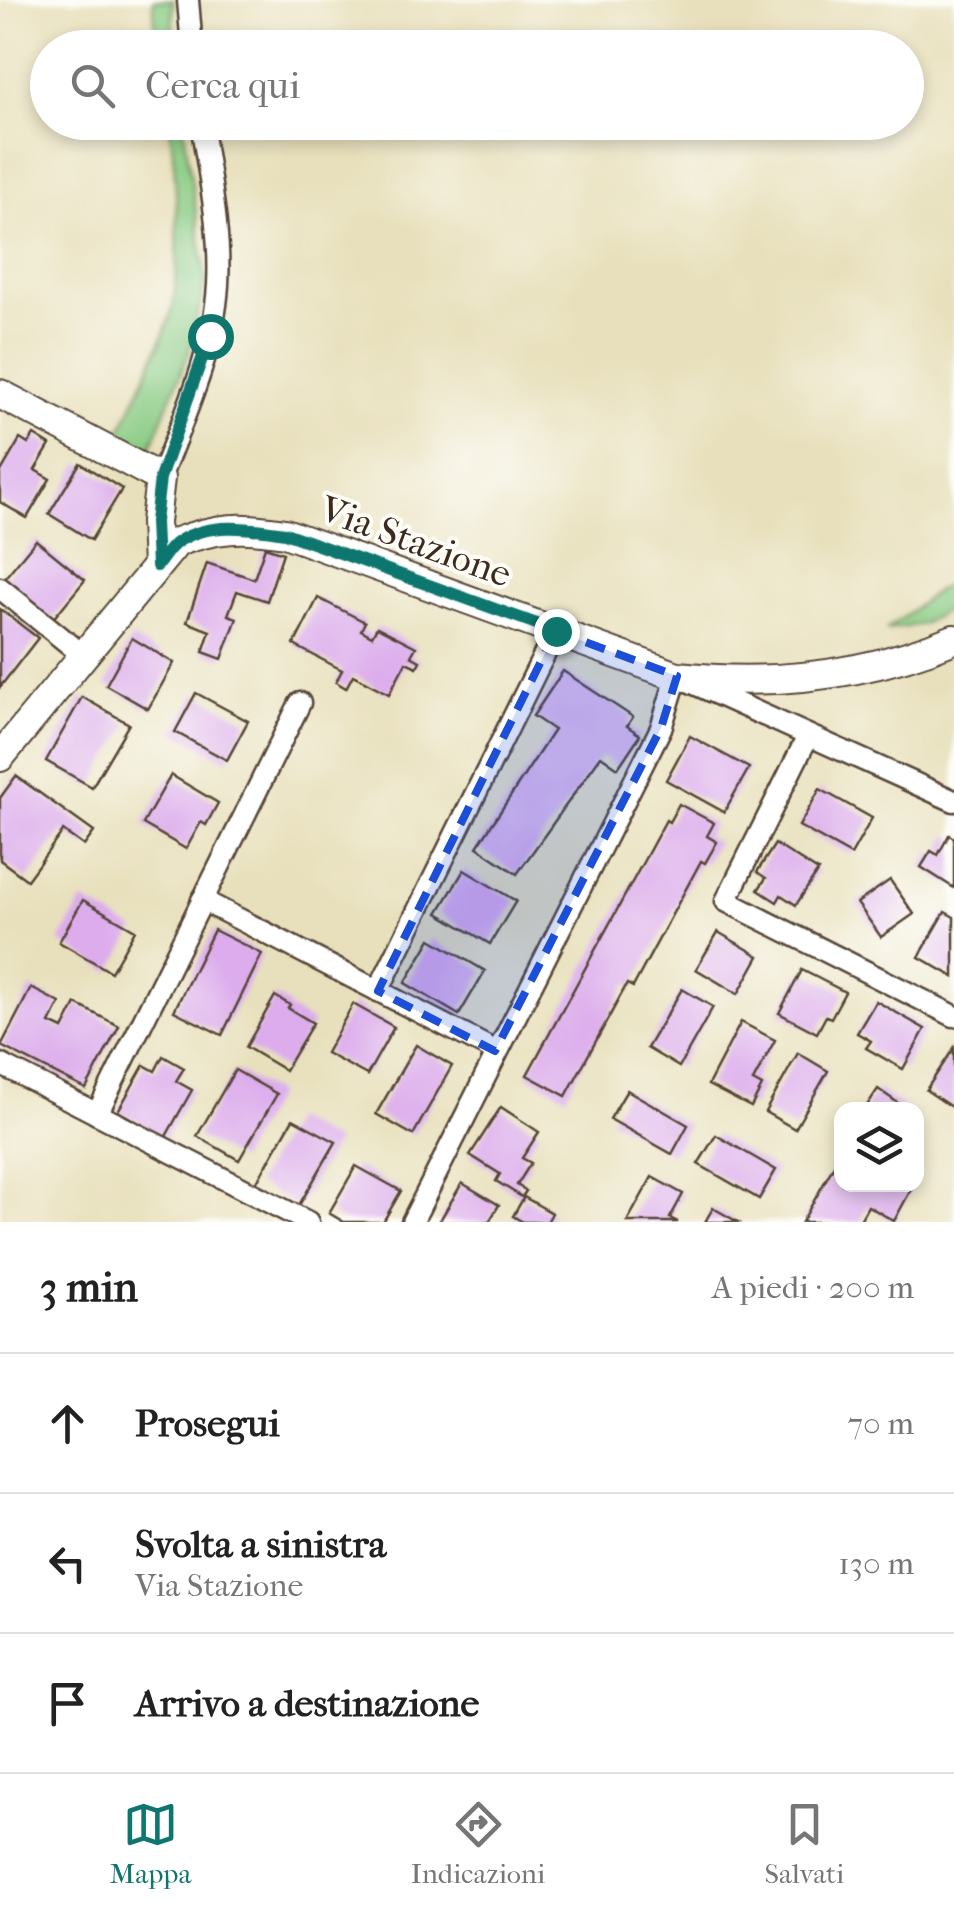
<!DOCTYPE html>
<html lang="it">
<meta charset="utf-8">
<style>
:root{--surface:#fff;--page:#f2f2f2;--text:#222;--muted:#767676;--line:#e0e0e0;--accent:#0f766e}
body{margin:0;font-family:"IM FELL French Canon",serif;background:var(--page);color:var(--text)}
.controls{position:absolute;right:30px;bottom:30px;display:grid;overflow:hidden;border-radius:20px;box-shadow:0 5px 15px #0003}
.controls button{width:90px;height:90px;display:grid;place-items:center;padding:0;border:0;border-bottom:2px solid var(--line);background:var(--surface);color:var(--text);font:50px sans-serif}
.stop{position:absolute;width:30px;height:30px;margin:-22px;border:8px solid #0f766e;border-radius:50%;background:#fff}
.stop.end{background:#0f766e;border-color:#fff;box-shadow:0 2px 10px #0008}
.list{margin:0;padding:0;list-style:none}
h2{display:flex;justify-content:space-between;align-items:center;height:130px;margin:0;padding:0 40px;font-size:42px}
h2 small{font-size:32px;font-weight:400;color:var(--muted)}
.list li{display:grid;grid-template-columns:65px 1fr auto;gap:30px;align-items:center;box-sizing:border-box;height:140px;padding:0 40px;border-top:2px solid var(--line)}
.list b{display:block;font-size:38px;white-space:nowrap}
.list p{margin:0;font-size:32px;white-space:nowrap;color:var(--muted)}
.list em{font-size:32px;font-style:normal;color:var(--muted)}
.icon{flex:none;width:55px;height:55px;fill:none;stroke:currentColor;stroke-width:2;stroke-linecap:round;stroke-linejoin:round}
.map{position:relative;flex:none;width:954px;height:1222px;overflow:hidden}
.search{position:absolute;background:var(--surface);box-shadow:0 5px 15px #0003;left:30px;right:30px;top:30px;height:110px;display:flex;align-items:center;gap:25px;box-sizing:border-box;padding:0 35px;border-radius:55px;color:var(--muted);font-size:38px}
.sheet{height:550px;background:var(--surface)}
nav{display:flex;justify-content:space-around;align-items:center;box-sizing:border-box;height:140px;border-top:2px solid var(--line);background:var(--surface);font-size:28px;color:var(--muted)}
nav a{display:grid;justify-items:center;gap:5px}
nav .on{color:var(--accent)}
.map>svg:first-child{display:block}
.green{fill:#89cb83;stroke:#627a50;stroke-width:2.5}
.building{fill:#dcacec}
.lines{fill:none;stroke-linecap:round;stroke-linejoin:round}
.minor-casing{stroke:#554536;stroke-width:25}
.tertiary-casing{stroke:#554536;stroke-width:32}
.minor{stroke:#fff;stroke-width:20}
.tertiary{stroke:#fff;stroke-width:28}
.route{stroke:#0f766e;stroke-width:12}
.marked{fill:#1d4ed8;fill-opacity:0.2;stroke:#1d4ed8;stroke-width:8;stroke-dasharray:20 12;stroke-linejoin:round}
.labels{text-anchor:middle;stroke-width:8;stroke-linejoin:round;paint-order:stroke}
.street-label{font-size:38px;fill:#3b2a1e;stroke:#fdfcf7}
</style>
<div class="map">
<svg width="954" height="1222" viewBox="0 0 954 1222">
<rect width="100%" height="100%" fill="#fdfcf7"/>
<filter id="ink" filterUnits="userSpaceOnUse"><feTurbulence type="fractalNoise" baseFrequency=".01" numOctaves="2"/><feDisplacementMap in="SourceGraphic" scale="20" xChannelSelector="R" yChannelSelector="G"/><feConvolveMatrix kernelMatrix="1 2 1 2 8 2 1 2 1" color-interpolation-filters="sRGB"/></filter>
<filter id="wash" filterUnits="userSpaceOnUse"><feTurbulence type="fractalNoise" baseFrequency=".0048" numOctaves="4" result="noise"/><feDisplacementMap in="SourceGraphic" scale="40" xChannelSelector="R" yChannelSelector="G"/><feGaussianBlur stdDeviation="2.25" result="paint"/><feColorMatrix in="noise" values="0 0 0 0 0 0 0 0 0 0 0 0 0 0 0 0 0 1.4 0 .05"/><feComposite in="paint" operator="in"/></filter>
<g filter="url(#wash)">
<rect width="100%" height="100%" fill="#e8e0bc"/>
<g class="green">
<path d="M153,0H173V47H157Z"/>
<path d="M169,123H183L206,279L189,353L148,454L117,438C135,398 156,358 170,317C183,278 176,165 169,123Z"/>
<path d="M954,582V606L922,624L886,630L938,590Z"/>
</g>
<g id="blocks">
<g class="building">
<path d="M34,435L50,445L35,470L50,479L27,518L0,502V473L20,439L28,444Z"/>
<path d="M80,463L122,489L91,540L49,514Z"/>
<path d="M36,540L85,580L52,620L3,580Z"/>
<path d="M265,547L283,553L267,601L237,591L228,615L237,618L222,659L203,652L210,631L187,622L207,563L254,579Z"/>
<path d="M318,598L365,622L361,630L372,636L377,627L416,647L411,656L420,661L417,667L406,662L389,694L353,675L346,688L336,682L342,670L294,645Z"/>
<path d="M0,609L38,638L0,687Z"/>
<path d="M132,638L174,663L148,709L106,685Z"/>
<path d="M563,671L633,717L627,726L640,735L618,768L601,756L517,874L477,847L554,730L533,716Z"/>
<path d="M196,693L248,721L227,760L175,732Z"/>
<path d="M82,697L129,724L92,787L46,761Z"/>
<path d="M690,736L749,768L724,812L666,780Z"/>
<path d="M171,775L218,803L206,825L201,822L186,849L143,824Z"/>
<path d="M16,776L94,832L84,846L63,831L27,880L0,860V798Z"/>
<path d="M820,789L872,818L851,855L799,826Z"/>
<path d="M679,804L714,823L707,836L717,842L705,863L701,861L633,987L627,984L566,1096L527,1075L666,820L669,822Z"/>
<path d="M949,835L954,838V888L921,867L931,851L938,855Z"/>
<path d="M775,844L818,871L796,905L781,895L777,902L758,890L766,878L757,872Z"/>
<path d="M464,870L516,901L490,944L438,913Z"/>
<path d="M890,880L914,914L881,937L857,903Z"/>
<path d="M83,900L135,930L111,972L59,942Z"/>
<path d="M945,912L954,917V977L919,957Z"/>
<path d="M214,930L262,954L222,1035L174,1011Z"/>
<path d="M718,932L759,956L738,994L696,969Z"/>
<path d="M431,939L485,971L459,1015L405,983Z"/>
<path d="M802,970L845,992L831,1018L826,1016L817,1033L779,1013Z"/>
<path d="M31,988L60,1003L50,1023L63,1029L76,1004L119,1026L86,1089L1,1046Z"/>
<path d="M682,989L713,1007L679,1067L647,1048Z"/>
<path d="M275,996L290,1005L288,1008L313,1023L285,1070L246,1047Z"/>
<path d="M876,1001L925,1029L903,1069L866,1048L871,1041L857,1033Z"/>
<path d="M353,1004L394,1027L367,1075L326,1053Z"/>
<path d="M741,1022L775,1040L753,1081L762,1086L751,1107L708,1085Z"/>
<path d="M416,1045L452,1066L413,1135L376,1114Z"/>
<path d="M954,1048V1109L926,1090Z"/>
<path d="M798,1053L828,1071L795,1129L765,1112Z"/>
<path d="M163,1056L184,1068L176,1081L192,1090L165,1138L118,1111L144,1065L155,1071Z"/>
<path d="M235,1070L277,1094L239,1160L197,1136Z"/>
<path d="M878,1089L908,1110H864Z"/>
<path d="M627,1090L688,1125L672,1154L610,1119Z"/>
<path d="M501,1107L539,1132L522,1158L531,1163L517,1185L526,1191L522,1197L496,1181L500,1174L470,1155Z"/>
<path d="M293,1119L336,1142L298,1207L256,1183Z"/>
<path d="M716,1135L776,1170L759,1199L698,1164Z"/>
<path d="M836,1162L842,1166V1184H914L894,1221L868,1206L859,1222H802Z"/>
<path d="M356,1166L401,1191L383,1222H344L329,1213Z"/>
<path d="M652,1177L683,1194L670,1218L678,1222H627Z"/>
<path d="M462,1183L499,1205L489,1222H439Z"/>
<path d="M524,1197L552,1213L547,1222H523L513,1216Z"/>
<path d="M713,1208L738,1222H705Z"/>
</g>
</g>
</g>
<g filter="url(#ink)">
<use href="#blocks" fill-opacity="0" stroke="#554536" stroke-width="2.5"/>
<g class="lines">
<defs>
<g id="minor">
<path d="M188,0L192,48"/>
<path d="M160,478C184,417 214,351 218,285C221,231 209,176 201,122"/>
<path d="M0,588L84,656"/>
<path d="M808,736L726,901L954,1016"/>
<path d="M202,900L495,1051"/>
<path d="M378,991L556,631"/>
<path d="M0,1064L308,1222"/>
<path d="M97,1114L300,703"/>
<path d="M412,1222L661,728L677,676L954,801"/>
</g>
<g id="tertiary">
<path d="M0,394L160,478L155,522L157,566"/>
<path d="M0,757L177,542C218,527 242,526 285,533L677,676C771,686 866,676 954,639"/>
</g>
</defs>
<use href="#minor" class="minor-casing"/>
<use href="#tertiary" class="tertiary-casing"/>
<use href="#minor" class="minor"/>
<use href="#tertiary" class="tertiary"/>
</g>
</g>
<g class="lines" filter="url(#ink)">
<path class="route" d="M210,336L160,478L155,522L157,566C163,559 170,546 179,541C210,521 251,528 285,533L556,631"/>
</g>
<path class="marked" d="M556,631L677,676L661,728L495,1051L378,991Z"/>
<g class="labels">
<g class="street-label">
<text transform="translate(416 541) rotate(20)" y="13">Via Stazione</text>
</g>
</g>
</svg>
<div class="controls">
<button><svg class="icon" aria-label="layers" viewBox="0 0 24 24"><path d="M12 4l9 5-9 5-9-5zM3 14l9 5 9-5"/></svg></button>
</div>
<div class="stop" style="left:210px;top:336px"></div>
<div class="stop end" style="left:556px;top:631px"></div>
<div class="search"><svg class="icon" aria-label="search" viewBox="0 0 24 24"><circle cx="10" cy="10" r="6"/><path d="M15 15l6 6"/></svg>Cerca qui</div>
</div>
<section class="sheet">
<h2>3 min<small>A piedi · 200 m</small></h2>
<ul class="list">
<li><svg class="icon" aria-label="ahead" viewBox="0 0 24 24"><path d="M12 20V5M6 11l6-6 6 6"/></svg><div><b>Prosegui</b></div><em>70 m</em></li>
<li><svg class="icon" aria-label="left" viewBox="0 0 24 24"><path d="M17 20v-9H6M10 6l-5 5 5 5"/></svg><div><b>Svolta a sinistra</b><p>Via Stazione</p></div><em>130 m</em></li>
<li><svg class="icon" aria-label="arrive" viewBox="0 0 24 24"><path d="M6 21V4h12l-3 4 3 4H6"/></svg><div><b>Arrivo a destinazione</b></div></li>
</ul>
</section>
<nav>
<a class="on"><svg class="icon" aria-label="map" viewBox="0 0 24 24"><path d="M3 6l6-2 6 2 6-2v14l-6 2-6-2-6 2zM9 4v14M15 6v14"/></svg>Mappa</a>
<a><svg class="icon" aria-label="directions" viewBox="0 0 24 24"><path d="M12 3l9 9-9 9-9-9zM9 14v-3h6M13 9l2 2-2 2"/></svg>Indicazioni</a>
<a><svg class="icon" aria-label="saved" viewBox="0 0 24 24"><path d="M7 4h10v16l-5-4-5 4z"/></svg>Salvati</a>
</nav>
